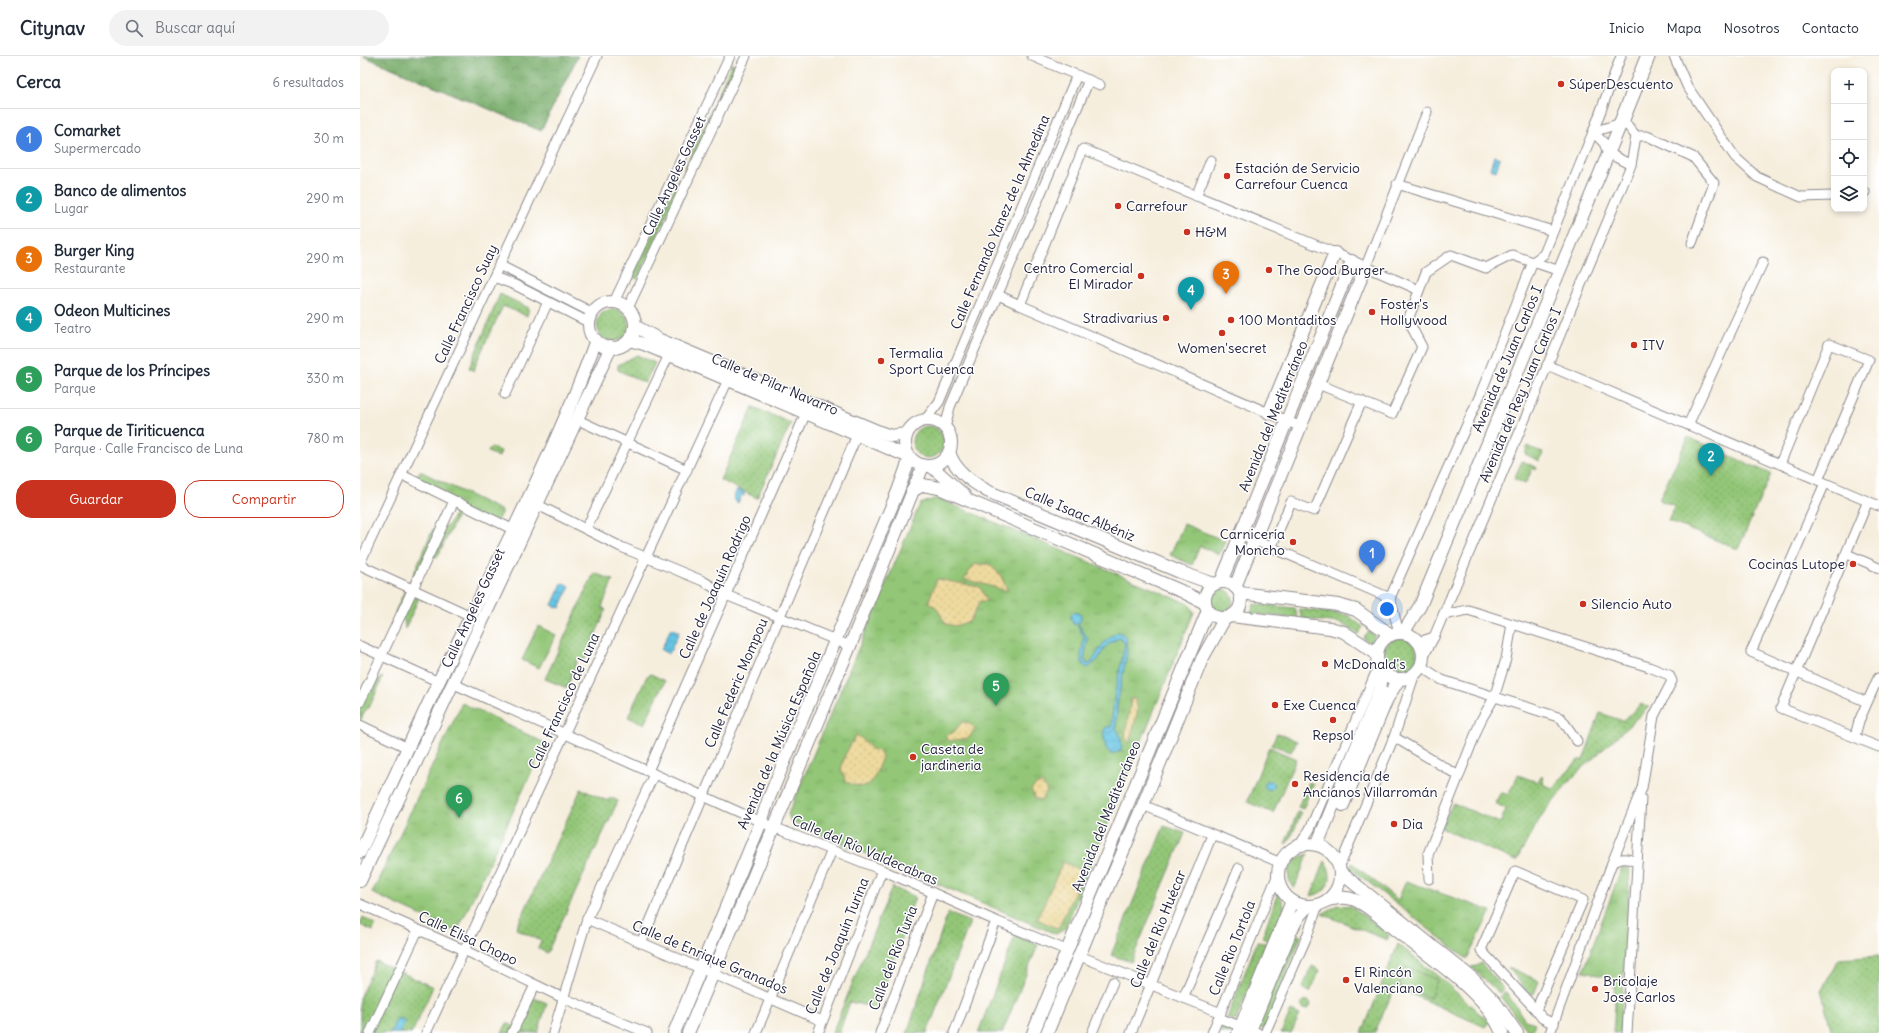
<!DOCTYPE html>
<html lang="es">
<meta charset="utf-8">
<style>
:root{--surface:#fff;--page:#f2f2f3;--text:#1f2937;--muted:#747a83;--line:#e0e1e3;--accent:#c8321e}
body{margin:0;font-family:Delius,sans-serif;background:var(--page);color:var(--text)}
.controls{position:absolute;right:12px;top:12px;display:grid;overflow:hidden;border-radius:8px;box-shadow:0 2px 6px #0003}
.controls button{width:36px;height:36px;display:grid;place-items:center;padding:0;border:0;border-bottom:1px solid var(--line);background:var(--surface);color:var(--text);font:20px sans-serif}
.you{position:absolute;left:1027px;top:553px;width:14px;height:14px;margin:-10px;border:3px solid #fff;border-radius:50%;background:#1a73e8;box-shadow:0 0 0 6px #1a73e833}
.badge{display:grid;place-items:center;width:26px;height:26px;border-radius:50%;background:var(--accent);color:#fff;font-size:13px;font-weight:700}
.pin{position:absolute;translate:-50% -33px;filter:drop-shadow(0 1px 2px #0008)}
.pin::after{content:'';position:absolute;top:21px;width:14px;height:12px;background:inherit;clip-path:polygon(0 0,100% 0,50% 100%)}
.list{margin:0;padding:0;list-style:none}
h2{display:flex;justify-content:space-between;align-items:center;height:52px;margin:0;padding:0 16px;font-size:17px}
h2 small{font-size:13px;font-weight:400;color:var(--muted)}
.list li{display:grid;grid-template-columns:26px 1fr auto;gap:12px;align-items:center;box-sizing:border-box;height:60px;padding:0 16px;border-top:1px solid var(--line)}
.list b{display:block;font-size:15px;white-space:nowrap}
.list p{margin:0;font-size:13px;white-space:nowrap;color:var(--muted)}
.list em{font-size:13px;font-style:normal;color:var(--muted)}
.actions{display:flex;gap:8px;padding:12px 16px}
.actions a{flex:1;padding:9px 0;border:1px solid var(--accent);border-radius:16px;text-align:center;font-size:14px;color:var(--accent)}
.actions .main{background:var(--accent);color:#fff}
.icon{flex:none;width:22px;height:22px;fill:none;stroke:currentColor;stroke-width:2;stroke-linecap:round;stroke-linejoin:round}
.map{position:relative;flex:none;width:1519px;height:977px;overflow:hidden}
header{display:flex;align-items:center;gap:24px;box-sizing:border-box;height:56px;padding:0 20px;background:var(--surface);border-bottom:1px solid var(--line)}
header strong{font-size:19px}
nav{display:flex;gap:22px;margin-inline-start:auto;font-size:14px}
.search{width:280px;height:36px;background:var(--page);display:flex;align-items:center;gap:10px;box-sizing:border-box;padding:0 14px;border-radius:22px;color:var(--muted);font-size:15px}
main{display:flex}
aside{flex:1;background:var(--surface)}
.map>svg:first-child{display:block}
.grass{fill:url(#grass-tufts);stroke:#5a7459}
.forest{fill:url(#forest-crowns);stroke:#4c6652}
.sand{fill:url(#sand-dots);stroke:#887e6c}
.garden{fill:url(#garden-dots);stroke:#5a7459}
.pitch{fill:#93c677;stroke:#5a7459}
.water{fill:url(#water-waves);stroke:#44738f}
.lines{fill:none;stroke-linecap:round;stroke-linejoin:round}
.street-casing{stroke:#8c888c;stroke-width:11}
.secondary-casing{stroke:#8c888c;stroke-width:14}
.primary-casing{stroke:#8c888c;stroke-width:16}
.street{stroke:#fff;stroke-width:9}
.secondary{stroke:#fff;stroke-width:12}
.primary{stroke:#fff;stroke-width:14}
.poi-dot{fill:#c8321e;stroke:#fff;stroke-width:1.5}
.labels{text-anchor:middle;stroke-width:3;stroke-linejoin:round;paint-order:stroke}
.poi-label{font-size:14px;fill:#22223b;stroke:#fff;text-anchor:start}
.street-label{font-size:14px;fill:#22223b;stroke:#fff}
</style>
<header>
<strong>Citynav</strong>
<div class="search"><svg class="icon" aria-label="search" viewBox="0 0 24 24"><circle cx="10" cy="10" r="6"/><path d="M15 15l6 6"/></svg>Buscar aquí</div>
<nav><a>Inicio</a><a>Mapa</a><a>Nosotros</a><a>Contacto</a></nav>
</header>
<main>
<aside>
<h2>Cerca<small>6 resultados</small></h2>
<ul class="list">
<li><span class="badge" style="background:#3f7fe0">1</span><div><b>Comarket</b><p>Supermercado</p></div><em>30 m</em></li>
<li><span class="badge" style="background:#0f9aa8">2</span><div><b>Banco de alimentos</b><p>Lugar</p></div><em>290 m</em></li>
<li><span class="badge" style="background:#e8710a">3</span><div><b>Burger King</b><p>Restaurante</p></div><em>290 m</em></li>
<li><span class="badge" style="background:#0f9aa8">4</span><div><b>Odeon Multicines</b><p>Teatro</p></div><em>290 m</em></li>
<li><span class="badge" style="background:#2e9e5b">5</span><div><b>Parque de los Príncipes</b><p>Parque</p></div><em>330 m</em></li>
<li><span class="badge" style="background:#2e9e5b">6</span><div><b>Parque de Tiriticuenca</b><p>Parque · Calle Francisco de Luna</p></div><em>780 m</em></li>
</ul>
<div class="actions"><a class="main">Guardar</a><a>Compartir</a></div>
</aside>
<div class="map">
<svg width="1519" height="977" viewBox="0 0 1519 977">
<defs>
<pattern id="grass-tufts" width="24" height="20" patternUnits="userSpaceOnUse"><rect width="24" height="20" fill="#93c677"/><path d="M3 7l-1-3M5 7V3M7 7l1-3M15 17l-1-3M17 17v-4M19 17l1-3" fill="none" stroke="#7eaa68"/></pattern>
<pattern id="forest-crowns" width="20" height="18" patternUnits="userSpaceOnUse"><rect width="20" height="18" fill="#76ab68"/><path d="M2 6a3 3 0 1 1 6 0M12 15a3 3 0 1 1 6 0" fill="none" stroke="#608b57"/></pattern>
<pattern id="sand-dots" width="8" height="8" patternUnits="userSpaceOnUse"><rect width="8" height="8" fill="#eeda9e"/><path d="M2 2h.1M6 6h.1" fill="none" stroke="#ccbb89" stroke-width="1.8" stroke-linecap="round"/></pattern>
<pattern id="garden-dots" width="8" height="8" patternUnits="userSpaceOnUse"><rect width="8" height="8" fill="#93c677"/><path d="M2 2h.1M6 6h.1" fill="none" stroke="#7eaa68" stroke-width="1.8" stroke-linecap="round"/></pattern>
<pattern id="water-waves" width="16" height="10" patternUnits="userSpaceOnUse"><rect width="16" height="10" fill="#65c4e3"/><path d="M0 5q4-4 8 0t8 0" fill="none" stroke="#57a8c4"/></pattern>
</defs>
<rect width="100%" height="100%" fill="#fff"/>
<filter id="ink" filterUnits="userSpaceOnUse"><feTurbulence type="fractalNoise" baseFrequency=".025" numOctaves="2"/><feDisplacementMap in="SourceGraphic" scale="8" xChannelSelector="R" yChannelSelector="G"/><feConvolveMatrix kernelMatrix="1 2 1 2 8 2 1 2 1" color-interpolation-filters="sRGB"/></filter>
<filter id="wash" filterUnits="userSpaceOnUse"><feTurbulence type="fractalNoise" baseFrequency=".012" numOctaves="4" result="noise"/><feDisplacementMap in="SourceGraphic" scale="16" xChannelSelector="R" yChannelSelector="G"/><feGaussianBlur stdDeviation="0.9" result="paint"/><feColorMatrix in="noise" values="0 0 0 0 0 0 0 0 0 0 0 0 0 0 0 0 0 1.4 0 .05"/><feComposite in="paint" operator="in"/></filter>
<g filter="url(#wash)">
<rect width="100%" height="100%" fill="#f6eedd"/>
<g class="grass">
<path d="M131,391L141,395L139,401L128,396Z"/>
<path d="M60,415L142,455L134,471L100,454L94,445L55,425Z"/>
<path d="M577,442L829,548L834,556L705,873L696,878L431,766L428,758L560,448Z"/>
<path d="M824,468L865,485L859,499L840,490L832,509L810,499Z"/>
<path d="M102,647L185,687L97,876L12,837Z"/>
<path d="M992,807L1038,844L1046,825L1131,855L1107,903L990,812Z"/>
<path d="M1262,811L1270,813L1260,977H1253L1255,951L1254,922L1223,916Z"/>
<path d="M1121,907L1144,933L1139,937L1111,911L1117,910Z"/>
<path d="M1146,936L1165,964L1175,967L1171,977L1164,971L1140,940Z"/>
</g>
<path class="forest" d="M3,0H218L181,75Z"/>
<g class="sand">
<path d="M615,508H629L640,518L648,535L604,523Z"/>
<path d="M577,523L620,531L627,545H620L610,565L595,570L586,568L576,551L568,547Z"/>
<path d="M771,643H775L778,654L769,688L765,680Z"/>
<path d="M602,666L608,667L615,672L609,682L588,685L585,680L594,676Z"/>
<path d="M496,679C505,683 507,691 515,695L518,694L522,701C514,721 513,739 487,726L481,714L485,699Z"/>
<path d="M682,727L687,735L682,744L675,743L671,734L676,729Z"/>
<path d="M703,806L724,816L698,873L677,863Z"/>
</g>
<g class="garden">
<path d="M372,7L376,10L328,116L324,114Z"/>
<path d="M319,122L323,124L278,223L272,221Z"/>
<path d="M140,238L169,252L167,260L143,250L117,305L114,315L109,312Z"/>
<circle cx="253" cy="269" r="16"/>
<path d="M277,299L295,307L285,327L258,314V309Z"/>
<path d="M393,351L431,367L397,442L360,424Z"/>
<circle cx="568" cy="386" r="16"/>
<path d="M1328,381L1411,418L1378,493L1308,465L1315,450L1299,444Z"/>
<path d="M1168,390L1183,397L1180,405L1165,398Z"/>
<path d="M1162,405L1177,412L1176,414L1173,412L1165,428L1154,423Z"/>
<path d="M94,445L100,454L77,502L73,500L47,533L73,473C89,476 98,459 94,445Z"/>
<path d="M234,517L253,524L242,551L246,554L224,605L218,602L207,632L185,623Z"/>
<circle cx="862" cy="544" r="11"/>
<path d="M45,534L59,542L45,573L44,564L35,556Z"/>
<path d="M894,548L935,552L938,563L891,557Z"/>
<path d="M939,553L988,559L1003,571L998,578L981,567L942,563Z"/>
<path d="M1009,575L1015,580L1009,587L1003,582Z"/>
<circle cx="1040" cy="599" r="17"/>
<path d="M291,618L305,625L284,668L268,661L287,620Z"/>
<path d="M23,621L9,652H7L0,665V638L5,628Z"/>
<path d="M1281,648L1289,651L1211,723L1182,759L1156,805L1081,772L1093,747L1140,767L1146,753L1135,747L1141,736L1148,739L1158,719L1177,726L1182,720L1184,729L1193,732L1218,704H1223L1240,657L1263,665Z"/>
<path d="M75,649L79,651L42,729L38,728Z"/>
<path d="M917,677L937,685L931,696L912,689Z"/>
<path d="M909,691L936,703L913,757L887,746Z"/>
<path d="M949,726L953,728L943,753L938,751Z"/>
<path d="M221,733L248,745L250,741L258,745L187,897L178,892L181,885L156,873Z"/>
<path d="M33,735L38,738L0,815V808Z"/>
<path d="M938,755L941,757L930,784L925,788Z"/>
<path d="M804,770L825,777L771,906L751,899Z"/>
<path d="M948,798L934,833C922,817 931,803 948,798Z"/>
<path d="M965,805C975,821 970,836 951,840Z"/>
<path d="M532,831L555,841L517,952L490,946L479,977H472Z"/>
<path d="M918,836L925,851L913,886L902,882Z"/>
<path d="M978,849L991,850L1029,879L1027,884L962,858Z"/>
<path d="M588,857L610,866L567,977H547Z"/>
<path d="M3,861L15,869L13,875L0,869Z"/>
<path d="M934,878L941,880L904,974L897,970Z"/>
<path d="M655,880L678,889L642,977H618Z"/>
<path d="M897,886L906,887L876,965L867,962Z"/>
<path d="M1038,888L1085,926L1129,966L1125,971L1035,931L1015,976L1002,977Z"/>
<path d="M1519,900V977H1472L1461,934L1479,903Z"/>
<path d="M16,905L73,931L52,977H0V941Z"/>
<path d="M952,910L960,914L950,936L942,932Z"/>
<path d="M1148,911L1179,925L1174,938H1169Z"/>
<path d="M174,942L187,947L178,977H142L147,967L158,972Z"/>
<circle cx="946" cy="949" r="4.5"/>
<path d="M931,955L940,959L931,977H921Z"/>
<path d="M864,965L875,972L871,977H860Z"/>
</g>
<g class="pitch">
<path d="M178,570L196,579L179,612L162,604Z"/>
<path d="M1046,911L1077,924L1070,942L1039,930Z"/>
</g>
<g class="water">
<path d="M1134,100L1140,102L1136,115L1130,113Z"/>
<path d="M377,434L384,436V440L381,439L378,447L373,443Z"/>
<path d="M202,527L210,530L200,552L192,549Z"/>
<path d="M715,556L721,559V563L718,569L713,568L710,559Z"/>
<path d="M719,569L728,583L724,604L727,608L731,607C741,592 741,586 758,576L766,580L767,597L757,649L756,672C761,679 762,686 761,695L751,698L746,692L743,677L746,671H751L754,642L765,588L760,581L745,591L738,604L728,612C715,606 724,592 724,581L718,570Z"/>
<path d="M311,572L319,576L309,598L301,594Z"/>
<circle cx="909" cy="729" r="4.5"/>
<path d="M37,962L45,965L40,977H30Z"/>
</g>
</g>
<g filter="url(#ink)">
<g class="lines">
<defs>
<g id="street">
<path d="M672,0L740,29"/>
<path d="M1314,0L1327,30L1375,101L1397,121L1441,141L1474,140"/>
<path d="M1276,80H1287L1333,101L1354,127L1332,187"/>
<path d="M1037,128L1193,175"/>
<path d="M1504,136H1505"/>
<path d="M836,140L851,104"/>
<path d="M139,209L233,257"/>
<path d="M1006,210L1067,56"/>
<path d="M134,221L155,229L230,267"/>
<path d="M638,239L660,249"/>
<path d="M254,246L370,0"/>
<path d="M268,252L386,0"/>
<path d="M1187,309L1519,450"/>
<path d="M958,328L1032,358L1062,291L1048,264L1066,216L1091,199L1126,212L1152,199L1200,215"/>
<path d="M145,338L188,246"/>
<path d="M218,364L327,414"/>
<path d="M565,364L579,346L717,19"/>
<path d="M1328,369L1403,206"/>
<path d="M941,371L660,249L723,93L975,197L1059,234"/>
<path d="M585,372L590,351L729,24"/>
<path d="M1420,408L1469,288L1509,304L1458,424"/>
<path d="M42,419L154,474"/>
<path d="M1465,427L1391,596L1507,646"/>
<path d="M1508,445L1421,652L1519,691"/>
<path d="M178,449L261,491L343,525L366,539L490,590"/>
<path d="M226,473L309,299"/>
<path d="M880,478L1030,542L1039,577"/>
<path d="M911,492L931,446L954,455L1002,345"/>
<path d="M1487,498L1519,512"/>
<path d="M0,507L237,0"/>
<path d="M0,509L111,560"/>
<path d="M1030,542L1120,339L1173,206L1184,198L1233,76L1261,0"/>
<path d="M1083,559L1108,554L1289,611L1309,619L1312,625L1294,660L1282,732L1252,807L1190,977"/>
<path d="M1059,586L1074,581"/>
<path d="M0,590L79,626"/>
<path d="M1063,601L1074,581L1271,109L1276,80L1268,70L1261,67L1233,76L1244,87L1248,97L1271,109"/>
<path d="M1061,610L1082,624L1201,662L1217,685"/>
<path d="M94,628L401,766L522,814L636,865L706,894"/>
<path d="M0,646L94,445"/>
<path d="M0,669L48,692"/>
<path d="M1495,680L1499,665L1518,622"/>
<path d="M1034,681L1099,720"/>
<path d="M288,715L446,357"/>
<path d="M783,749L921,807"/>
<path d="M939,790L950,773L1019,609"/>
<path d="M1252,807C1262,801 1267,802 1277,806"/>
<path d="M979,812L1034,681L1055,617"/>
<path d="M1069,823L1068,798L1121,664L1134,642L1146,603L1152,568"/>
<path d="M0,848L104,894L203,942L287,977"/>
<path d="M227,863L462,965"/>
<path d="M281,887L497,379"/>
<path d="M720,900L861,957"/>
<path d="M823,942L879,812"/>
<path d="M1176,954L1223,844L1155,815L1121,894L1176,954L1182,962L1194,968"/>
<path d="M859,962L898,977"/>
<path d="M10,977L58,874"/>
<path d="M66,977L368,324"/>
<path d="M152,977L175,929"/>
<path d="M193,977L227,863L294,718"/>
<path d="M396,977L472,794"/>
<path d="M458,977L522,814"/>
<path d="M520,977L573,837"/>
<path d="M594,977L636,865"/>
<path d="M732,977L753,926"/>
<path d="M771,977L852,779"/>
<path d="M852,977L918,818"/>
<path d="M905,977L947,880L958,849"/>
<path d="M1267,977L1281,742"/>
</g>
<g id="secondary">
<circle cx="252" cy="269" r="23"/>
<path d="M275,270L300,284L522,377L531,380L546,378"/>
<path d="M269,284L284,288L549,401"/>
<path d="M909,357L975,197"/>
<circle cx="568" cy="387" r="23"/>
<path d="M589,396C595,415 611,425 627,435L820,516L854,528"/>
<path d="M571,410L605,440"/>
<path d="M552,435L563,429L579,432L821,535L845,547"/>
<circle cx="863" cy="544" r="18"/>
<path d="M861,526L992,205"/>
<path d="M875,531L1006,210"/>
<path d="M880,537L978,549L996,554L1031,579"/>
<path d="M871,560L970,572L984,576L1017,598"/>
<path d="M1043,577L1060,550L1261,67"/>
<circle cx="1040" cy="600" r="23"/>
<path d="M983,749L1027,643L1039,623"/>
<circle cx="949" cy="819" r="31"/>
<path d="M957,789L1020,633L1023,616"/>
<path d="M0,796C26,739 52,682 79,625C133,513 193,402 236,284"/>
<path d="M980,816L1112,922L1135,946L1157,977"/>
<path d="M0,825L251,291"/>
<path d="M968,844C977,842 986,840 995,844C1009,850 1022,863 1034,873C1066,898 1127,938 1142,977"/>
<path d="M314,977L401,766L409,742L538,435L550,402"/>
<path d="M328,977L490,590L563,410"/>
<path d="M673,977L848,554"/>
<path d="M687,977L746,835L783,749L842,603L865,562"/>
<path d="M878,977L932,845"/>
<path d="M889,977L930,877L938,861L948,850"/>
</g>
<path id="primary" d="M1261,67L1288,0"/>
</defs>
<use href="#street" class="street-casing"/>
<use href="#secondary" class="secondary-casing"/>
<use href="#primary" class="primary-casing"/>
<use href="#street" class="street"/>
<use href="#secondary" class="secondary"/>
<use href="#primary" class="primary"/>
</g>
</g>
<g class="poi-dot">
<circle cx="1201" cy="28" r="4"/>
<circle cx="867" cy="120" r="4"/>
<circle cx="758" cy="150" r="4"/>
<circle cx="827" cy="176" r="4"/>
<circle cx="909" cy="214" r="4"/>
<circle cx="781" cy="220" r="4"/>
<circle cx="1012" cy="256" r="4"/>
<circle cx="806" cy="262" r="4"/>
<circle cx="871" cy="264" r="4"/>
<circle cx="862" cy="277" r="4"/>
<circle cx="1274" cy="289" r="4"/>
<circle cx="521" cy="305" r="4"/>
<circle cx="933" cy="486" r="4"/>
<circle cx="1493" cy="508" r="4"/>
<circle cx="1223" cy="548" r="4"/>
<circle cx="965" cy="608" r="4"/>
<circle cx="915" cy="649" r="4"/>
<circle cx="973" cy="664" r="4"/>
<circle cx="553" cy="701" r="4"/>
<circle cx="935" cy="728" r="4"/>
<circle cx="1034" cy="768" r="4"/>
<circle cx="986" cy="924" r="4"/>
<circle cx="1235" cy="933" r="4"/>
</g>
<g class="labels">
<g class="poi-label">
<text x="1209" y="33">SúperDescuento</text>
<text x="875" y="117">Estación de Servicio<tspan x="875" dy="16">Carrefour Cuenca</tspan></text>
<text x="766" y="155">Carrefour</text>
<text x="835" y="181">H&amp;M</text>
<text x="773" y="217" text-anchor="end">Centro Comercial<tspan x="773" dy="16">El Mirador</tspan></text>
<text x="917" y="219">The Good Burger</text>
<text x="1020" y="253">Foster's<tspan x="1020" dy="16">Hollywood</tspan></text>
<text x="798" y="267" text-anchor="end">Stradivarius</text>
<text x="879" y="269">100 Montaditos</text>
<text x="1282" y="294">ITV</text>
<text x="862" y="297" text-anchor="middle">Women'secret</text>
<text x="529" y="302">Termalia<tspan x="529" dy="16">Sport Cuenca</tspan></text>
<text x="925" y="483" text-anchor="end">Carnicería<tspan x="925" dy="16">Moncho</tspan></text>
<text x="1485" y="513" text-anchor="end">Cocinas Lutope</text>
<text x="1231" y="553">Silencio Auto</text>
<text x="973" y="613">McDonald's</text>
<text x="923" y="654">Exe Cuenca</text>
<text x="973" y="684" text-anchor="middle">Repsol</text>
<text x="561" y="698">Caseta de<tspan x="561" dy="16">jardineria</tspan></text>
<text x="943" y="725">Residencia de<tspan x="943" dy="16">Ancianos Villarromán</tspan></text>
<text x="1042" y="773">Dia</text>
<text x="994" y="921">El Rincón<tspan x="994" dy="16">Valenciano</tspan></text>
<text x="1243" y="930">Bricolaje<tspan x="1243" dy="16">José Carlos</tspan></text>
</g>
<g class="street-label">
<text transform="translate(314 120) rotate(-65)" y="5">Calle Angeles Gasset</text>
<text transform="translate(640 166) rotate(-67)" y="5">Calle Fernando Yanez de la Almedina</text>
<text transform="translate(106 248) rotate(-65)" y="5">Calle Francisco Suay</text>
<text transform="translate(1147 303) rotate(-67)" y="5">Avenida de Juan Carlos I</text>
<text transform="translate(415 328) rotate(23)" y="5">Calle de Pilar Navarro</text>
<text transform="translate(1160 339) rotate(-67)" y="5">Avenida del Rey Juan Carlos I</text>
<text transform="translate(913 360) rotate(-68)" y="5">Avenida del Mediterráneo</text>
<text transform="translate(720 458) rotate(23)" y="5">Calle Isaac Albéniz</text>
<text transform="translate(355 531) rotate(-66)" y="5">Calle de Joaquín Rodrigo</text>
<text transform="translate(113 552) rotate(-65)" y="5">Calle Angeles Gasset</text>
<text transform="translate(376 627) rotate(-67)" y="5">Calle Federic Mompou</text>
<text transform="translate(204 645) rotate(-65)" y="5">Calle Francisco de Luna</text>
<text transform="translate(419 684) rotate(-67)" y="5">Avenida de la Música Española</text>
<text transform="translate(746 760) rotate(-68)" y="5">Avenida del Mediterráneo</text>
<text transform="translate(505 794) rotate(23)" y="5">Calle del Río Valdecabras</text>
<text transform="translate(798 873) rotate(-68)" y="5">Calle del Río Huécar</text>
<text transform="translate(108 882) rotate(25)" y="5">Calle Elisa Chopo</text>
<text transform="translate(477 890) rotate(-68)" y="5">Calle de Joaquín Turina</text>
<text transform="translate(872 892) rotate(-68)" y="5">Calle Rio Tortola</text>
<text transform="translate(350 901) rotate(23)" y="5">Calle de Enrique Granados</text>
<text transform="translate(533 902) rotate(-69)" y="5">Calle del Río Turia</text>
</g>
</g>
</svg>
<div class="controls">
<button>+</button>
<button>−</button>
<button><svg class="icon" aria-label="locate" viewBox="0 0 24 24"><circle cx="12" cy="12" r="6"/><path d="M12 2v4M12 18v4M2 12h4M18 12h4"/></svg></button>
<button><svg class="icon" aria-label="layers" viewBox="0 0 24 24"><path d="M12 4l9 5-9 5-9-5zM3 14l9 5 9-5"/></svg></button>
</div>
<div class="you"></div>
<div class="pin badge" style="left:1012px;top:517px;background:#3f7fe0">1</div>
<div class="pin badge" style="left:1351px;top:420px;background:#0f9aa8">2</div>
<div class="pin badge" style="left:866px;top:238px;background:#e8710a">3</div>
<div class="pin badge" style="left:831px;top:254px;background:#0f9aa8">4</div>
<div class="pin badge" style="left:636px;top:650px;background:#2e9e5b">5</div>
<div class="pin badge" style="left:99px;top:762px;background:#2e9e5b">6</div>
</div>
</main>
